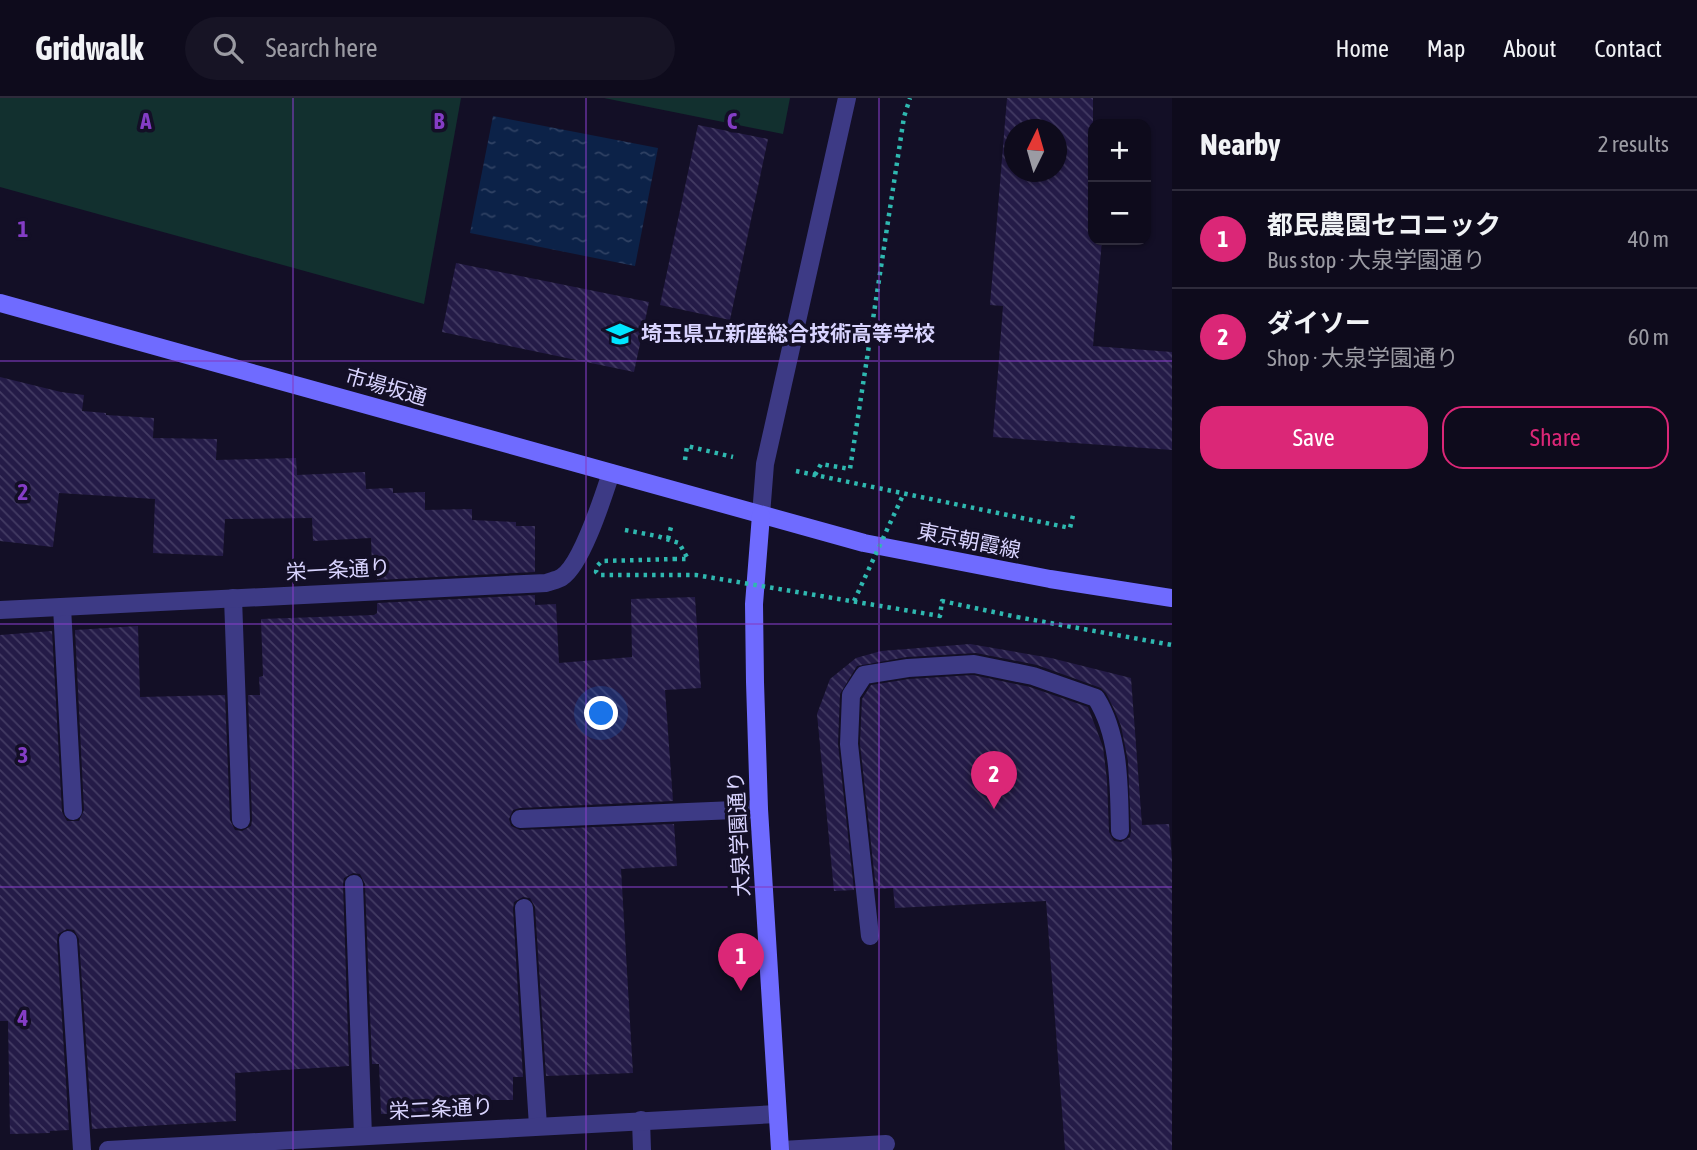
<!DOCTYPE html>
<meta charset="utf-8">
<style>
:root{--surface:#0e0b1c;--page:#171425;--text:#f1f3f6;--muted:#9b9ba3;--line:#2e2b3b;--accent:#db2777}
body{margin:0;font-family:"Asap Condensed","Noto Sans JP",sans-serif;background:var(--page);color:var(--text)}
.controls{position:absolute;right:21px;top:21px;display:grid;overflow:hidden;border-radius:14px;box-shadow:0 2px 5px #0004}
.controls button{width:63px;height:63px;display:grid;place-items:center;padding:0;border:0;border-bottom:2px solid var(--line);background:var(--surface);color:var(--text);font:35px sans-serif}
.compass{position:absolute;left:1004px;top:21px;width:63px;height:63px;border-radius:50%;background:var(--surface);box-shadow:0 2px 5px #0004;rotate:5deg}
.you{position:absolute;left:602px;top:616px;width:24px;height:24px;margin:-18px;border:5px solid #fff;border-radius:50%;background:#1a73e8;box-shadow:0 0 0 10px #1a73e833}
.badge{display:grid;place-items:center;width:46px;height:46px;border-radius:50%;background:var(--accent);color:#fff;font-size:23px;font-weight:700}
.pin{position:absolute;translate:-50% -58px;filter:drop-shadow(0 2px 4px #0008)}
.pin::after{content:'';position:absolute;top:37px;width:24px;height:21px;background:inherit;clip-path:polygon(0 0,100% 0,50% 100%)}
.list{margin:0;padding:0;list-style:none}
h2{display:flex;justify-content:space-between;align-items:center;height:91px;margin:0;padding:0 28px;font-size:30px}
h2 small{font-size:23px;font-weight:400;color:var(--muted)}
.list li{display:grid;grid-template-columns:46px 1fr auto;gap:21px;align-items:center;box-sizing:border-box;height:98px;padding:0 28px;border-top:2px solid var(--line)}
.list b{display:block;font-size:26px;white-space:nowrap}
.list p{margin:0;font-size:23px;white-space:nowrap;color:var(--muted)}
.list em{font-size:23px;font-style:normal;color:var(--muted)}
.actions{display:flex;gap:14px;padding:21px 28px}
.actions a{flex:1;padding:16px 0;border:2px solid var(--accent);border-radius:21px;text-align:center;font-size:24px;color:var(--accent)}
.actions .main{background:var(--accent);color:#fff}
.icon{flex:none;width:38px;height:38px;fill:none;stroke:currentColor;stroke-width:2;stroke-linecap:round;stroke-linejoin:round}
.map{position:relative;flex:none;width:1172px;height:1052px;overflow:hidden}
header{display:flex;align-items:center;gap:42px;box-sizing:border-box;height:98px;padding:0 35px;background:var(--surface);border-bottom:2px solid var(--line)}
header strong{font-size:33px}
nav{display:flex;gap:38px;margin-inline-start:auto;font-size:24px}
.search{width:490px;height:63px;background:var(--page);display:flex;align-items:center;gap:18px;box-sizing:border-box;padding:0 24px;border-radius:38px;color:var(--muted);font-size:26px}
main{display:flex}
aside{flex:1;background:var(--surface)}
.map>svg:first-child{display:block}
.pitch{fill:#12302f}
.water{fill:url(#water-ripples)}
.building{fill:url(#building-back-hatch);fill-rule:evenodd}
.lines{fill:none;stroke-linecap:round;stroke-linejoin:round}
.path{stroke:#2fb8b0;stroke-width:4.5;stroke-dasharray:3.5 5;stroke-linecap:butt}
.lane{stroke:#3d3a85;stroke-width:18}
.street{stroke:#3d3a85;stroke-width:18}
.secondary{stroke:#6f6bff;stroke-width:18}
.path-bridge{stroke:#2fb8b0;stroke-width:4.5;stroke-dasharray:3.5 5;stroke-linecap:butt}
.grid{fill:none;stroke:#843dc5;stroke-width:2;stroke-opacity:0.55}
.labels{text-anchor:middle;stroke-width:7;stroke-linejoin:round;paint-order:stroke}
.poi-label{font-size:21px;font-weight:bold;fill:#d9d4ff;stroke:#130f26;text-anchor:start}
.street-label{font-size:21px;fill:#d9d4ff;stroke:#130f26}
.grid-label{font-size:23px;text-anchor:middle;font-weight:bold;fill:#843dc5;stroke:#130f26;stroke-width:7;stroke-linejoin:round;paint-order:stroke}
</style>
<header>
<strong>Gridwalk</strong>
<div class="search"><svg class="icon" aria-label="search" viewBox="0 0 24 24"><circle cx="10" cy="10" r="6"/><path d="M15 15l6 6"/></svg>Search here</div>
<nav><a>Home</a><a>Map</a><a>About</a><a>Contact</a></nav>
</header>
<main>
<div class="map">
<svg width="1172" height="1052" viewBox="0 0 1172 1052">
<defs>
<pattern id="water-ripples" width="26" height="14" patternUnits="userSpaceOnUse" patternTransform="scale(1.75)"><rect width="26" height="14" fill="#0c2248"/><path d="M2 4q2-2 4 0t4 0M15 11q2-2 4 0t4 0" fill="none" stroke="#2f4163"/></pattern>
<pattern id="building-back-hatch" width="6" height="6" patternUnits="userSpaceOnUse" patternTransform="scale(1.75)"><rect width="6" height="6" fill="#241b47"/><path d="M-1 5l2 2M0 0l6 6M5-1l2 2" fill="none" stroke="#433b63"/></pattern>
</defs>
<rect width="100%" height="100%" fill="#130f26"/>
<g class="pitch">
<path d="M0,0H461L424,206L0,89Z"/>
<path d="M604,0H790L783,36Z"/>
</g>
<path class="water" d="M493,18L658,50L635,168L470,135Z"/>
<g class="building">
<path d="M1007,0H1093V142H1102L1093,248L1172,254V352L993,339L1003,208L990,207ZM1014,32H1056V74H1014Z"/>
<path d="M698,27L768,41L730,222L660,207Z"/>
<path d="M456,165L649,204L634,274L442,234Z"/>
<path d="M0,279L61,294L84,297L82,313L106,315V317L154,320L153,340L217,341L216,362L296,360L297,377L365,374L366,391L393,390V395L425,394V412L472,411V422L516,424V428H535V474L377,482V469H372L371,440L313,443L312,420L225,421L223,458L153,455L155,401L59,395L53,449L0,443Z"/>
<path d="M535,497V507L556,506L559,565L632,559L631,501L695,499L701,590L665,592L673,703L520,710L513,712L509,721L511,728L520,732L674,726L677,768L621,771L633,975L546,978L535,809L530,800L523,799L514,804L513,811L523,979H513V1002H452L453,1013L381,1016L379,966H372L365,786L360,776L353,775L344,780L343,786L349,968L235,975L236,1023L92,1031L79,841L74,832L67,831L58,836L57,843L69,1032L50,1033V1035L10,1036L8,923H0V537L52,533L62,714L67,723H79L84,712L75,532L138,528L140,599L225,597L230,722L235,732L242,733L251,728L252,722L248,597H260L259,579L263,578L261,521L374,517L377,515V505Z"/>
<path d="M970,546L1051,560L1131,580L1142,727L1169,726L1172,760V1052H1065L1046,803L895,810L893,790L876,791L860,646L862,601L871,587L909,581L973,577L1030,589L1088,609L1103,649L1107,682L1109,734L1114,743L1121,744L1130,739L1131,733L1128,663L1121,628L1114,611L1106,595L1101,590L1037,567L976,555L907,559L857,568L840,596L838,646L854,792L834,793L817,616L830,581L856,560L881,553Z"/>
</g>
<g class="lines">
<g class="path">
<path d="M685,362L687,348L733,359"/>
<path d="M796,373L1070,430L1074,413"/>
<path d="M815,377L821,366L850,371L904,19L910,0"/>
<path d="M625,432L657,438L679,445L688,461H676"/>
<path d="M668,441L672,425"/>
<path d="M1017,519L1172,547"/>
</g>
<g class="lane">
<path d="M761,417L765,366L847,0"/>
<path d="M233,500L241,722"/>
<path d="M62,509L73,713"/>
<path d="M520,721L759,711"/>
<path d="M354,786L363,1038"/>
<path d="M524,810L538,1028"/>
<path d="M870,838L849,646L851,597L864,577L908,570L974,566L1033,578L1096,600C1120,638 1119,689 1120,733"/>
<path d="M68,842L82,1052"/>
<path d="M641,1022L642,1052"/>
<path d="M782,1052L886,1046"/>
</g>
<g class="street">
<path d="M0,512L546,485C551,483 558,482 562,479C582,466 603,399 611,375"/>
<path d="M108,1052L777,1016"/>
</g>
<g class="secondary">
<path d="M0,205L864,445L1050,481L1172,500"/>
<path d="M761,417L754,506L755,584L759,711L780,1052"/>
</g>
<g class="path-bridge">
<path d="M676,461L602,463L597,468L596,474L599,477H696L940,518L942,503L1017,519"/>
<path d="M854,503L904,395"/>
</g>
</g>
<path class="grid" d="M293,0V1052M586,0V1052M879,0V1052M0,263H1172M0,526H1172M0,789H1172"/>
<defs>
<symbol id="school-bare" viewBox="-9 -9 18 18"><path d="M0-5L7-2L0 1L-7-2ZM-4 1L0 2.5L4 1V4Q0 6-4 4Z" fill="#00e5ff" stroke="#130f26" stroke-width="2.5" paint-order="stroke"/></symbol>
</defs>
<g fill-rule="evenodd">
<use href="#school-bare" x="601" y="217" width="38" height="38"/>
</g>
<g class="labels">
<g class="poi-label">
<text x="641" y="243">埼玉県立新座総合技術高等学校</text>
</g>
<g class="street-label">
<text transform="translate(386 289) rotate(16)" y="7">市場坂通</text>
<text transform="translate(969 443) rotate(11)" y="7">東京朝霞線</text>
<text transform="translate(338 472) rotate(-3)" y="7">栄一条通り</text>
<text transform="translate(739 736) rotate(-93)" y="7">大泉学園通り</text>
<text transform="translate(441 1011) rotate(-3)" y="7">栄二条通り</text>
</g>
</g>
<g class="grid-label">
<text x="146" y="31">A</text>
<text x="439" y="31">B</text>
<text x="732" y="31">C</text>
<text x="23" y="139">1</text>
<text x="23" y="402">2</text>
<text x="23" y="665">3</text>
<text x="23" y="928">4</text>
</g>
</svg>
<div class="controls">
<button>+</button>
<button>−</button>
</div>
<svg class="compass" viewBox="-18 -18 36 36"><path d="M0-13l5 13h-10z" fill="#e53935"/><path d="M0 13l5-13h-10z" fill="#9b9ba3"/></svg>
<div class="you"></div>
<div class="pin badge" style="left:741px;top:893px">1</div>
<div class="pin badge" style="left:994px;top:711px">2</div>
</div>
<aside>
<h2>Nearby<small>2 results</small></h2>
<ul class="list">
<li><span class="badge">1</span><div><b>都民農園セコニック</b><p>Bus stop · 大泉学園通り</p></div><em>40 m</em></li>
<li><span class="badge">2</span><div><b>ダイソー</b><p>Shop · 大泉学園通り</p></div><em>60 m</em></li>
</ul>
<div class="actions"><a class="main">Save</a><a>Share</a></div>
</aside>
</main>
